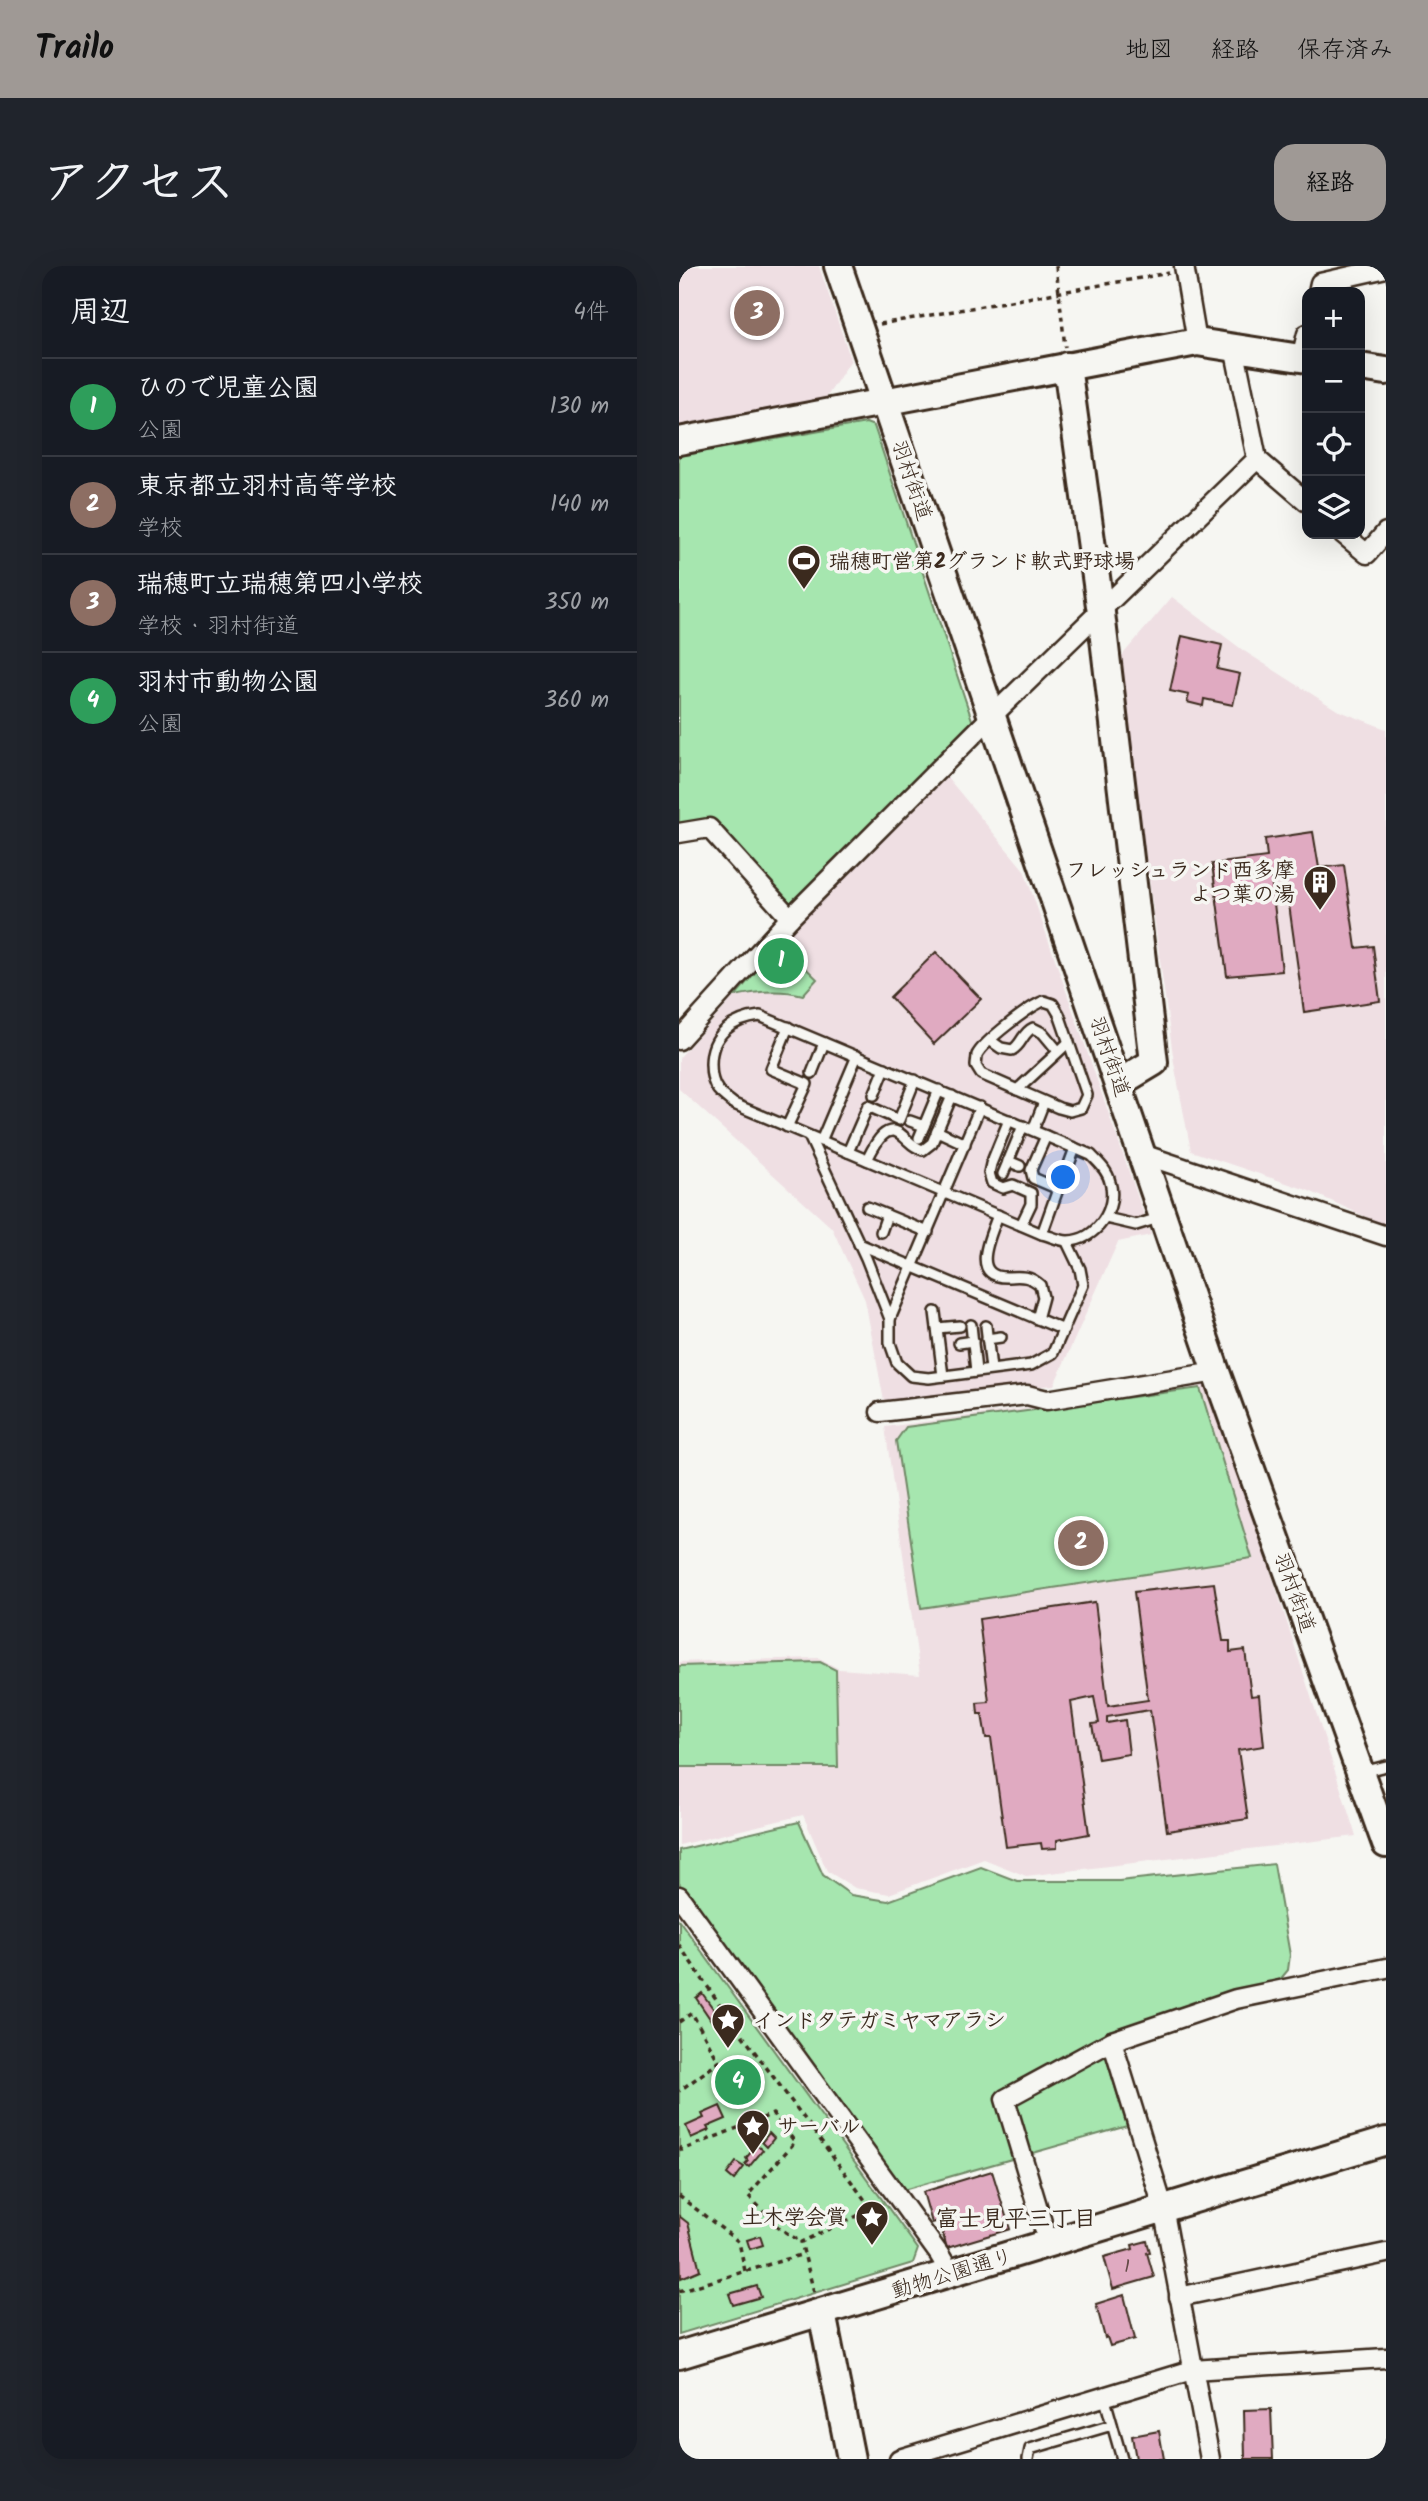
<!DOCTYPE html>
<html lang="ja">
<meta charset="utf-8">
<style>
:root{--surface:#171b24;--page:#20242c;--text:#f1f3f6;--muted:#9ea1a6;--line:#363941;--accent:#9f9995}
body{margin:0;font-family:Kalam,"Klee One",sans-serif;background:var(--page);color:var(--text)}
.controls{position:absolute;right:21px;top:21px;display:grid;overflow:hidden;border-radius:14px;box-shadow:0 7px 28px #0002}
.controls button{width:63px;height:63px;display:grid;place-items:center;padding:0;border:0;border-bottom:2px solid var(--line);background:var(--surface);color:var(--text);font:35px sans-serif}
.you{position:absolute;left:385px;top:912px;width:24px;height:24px;margin:-18px;border:5px solid #fff;border-radius:50%;background:#1a73e8;box-shadow:0 0 0 10px #1a73e833}
.badge{display:grid;place-items:center;width:46px;height:46px;border-radius:50%;background:var(--accent);color:#fff;font-size:23px;font-weight:700}
.pin{position:absolute;translate:-50% -50%;border:4px solid #fff;box-shadow:0 2px 7px #0006}
.list{margin:0;padding:0;list-style:none}
h2{display:flex;justify-content:space-between;align-items:center;height:91px;margin:0;padding:0 28px;font-size:30px}
h2 small{font-size:23px;font-weight:400;color:var(--muted)}
.list li{display:grid;grid-template-columns:46px 1fr auto;gap:21px;align-items:center;box-sizing:border-box;height:98px;padding:0 28px;border-top:2px solid var(--line)}
.list b{display:block;font-size:26px;white-space:nowrap}
.list p{margin:0;font-size:23px;white-space:nowrap;color:var(--muted)}
.list em{font-size:23px;font-style:normal;color:var(--muted)}
.icon{flex:none;width:38px;height:38px;fill:none;stroke:currentColor;stroke-width:2;stroke-linecap:round;stroke-linejoin:round}
.map{position:relative;flex:none;width:707px;height:2193px;overflow:hidden;border-radius:21px}
header{display:flex;align-items:center;gap:42px;box-sizing:border-box;height:98px;padding:0 35px;background:var(--accent);color:#111}
header strong{font-size:33px}
nav{display:flex;gap:38px;margin-inline-start:auto;font-size:24px}
.intro{display:flex;align-items:center;justify-content:space-between;box-sizing:border-box;height:168px;padding:0 42px}
h1{margin:0;font-size:49px}
.button{padding:18px 32px;border-radius:21px;background:var(--accent);color:#111;font-size:24px;font-weight:700}
main{display:flex;gap:42px;padding:0 42px}
aside{flex:1;background:var(--surface);border-radius:21px;box-shadow:0 7px 28px #0002}
.map>svg:first-child{display:block}
.built{fill:#efdfe3}
.green{fill:#a6e6af;stroke:#708866;stroke-width:2}
.building{fill:#e0aac1;stroke:#3b2a1e;stroke-width:2}
.lines{fill:none;stroke-linecap:round;stroke-linejoin:round}
.lane-casing{stroke:#3b2a1e;stroke-width:14}
.street-casing{stroke:#3b2a1e;stroke-width:23}
.secondary-casing{stroke:#3b2a1e;stroke-width:32}
.path{stroke:#3b2a1e;stroke-width:3.5;stroke-dasharray:5 5;stroke-linecap:butt}
.lane{stroke:#f6f6f2;stroke-width:9}
.street{stroke:#f6f6f2;stroke-width:18}
.secondary{stroke:#f6f6f2;stroke-width:26}
.labels{text-anchor:middle;stroke-width:7;stroke-linejoin:round;paint-order:stroke}
.number-label{font-size:18px;fill:#644a47}
.street-label{font-size:21px;fill:#3b2a1e;stroke:#f6f6f2}
.poi-label{font-size:21px;font-weight:bold;fill:#3b2a1e;stroke:#f6f6f2;text-anchor:start}
.neighbourhood-label{font-size:23px;font-weight:bold;fill:#3b2a1e;stroke:#f6f6f2}
</style>
<header>
<strong>Trailo</strong>
<nav><a>地図</a><a>経路</a><a>保存済み</a></nav>
</header>
<div class="intro"><h1>アクセス</h1><a class="button">経路</a></div>
<main>
<aside>
<h2>周辺<small>4件</small></h2>
<ul class="list">
<li><span class="badge" style="background:#2e9e5b">1</span><div><b>ひので児童公園</b><p>公園</p></div><em>130 m</em></li>
<li><span class="badge" style="background:#8d6e63">2</span><div><b>東京都立羽村高等学校</b><p>学校</p></div><em>140 m</em></li>
<li><span class="badge" style="background:#8d6e63">3</span><div><b>瑞穂町立瑞穂第四小学校</b><p>学校 · 羽村街道</p></div><em>350 m</em></li>
<li><span class="badge" style="background:#2e9e5b">4</span><div><b>羽村市動物公園</b><p>公園</p></div><em>360 m</em></li>
</ul>
</aside>
<div class="map">
<svg width="707" height="2193" viewBox="0 0 707 2193">
<rect width="100%" height="100%" fill="#f6f6f2"/>
<filter id="ink" filterUnits="userSpaceOnUse"><feTurbulence type="fractalNoise" baseFrequency=".0143" numOctaves="2"/><feDisplacementMap in="SourceGraphic" scale="14" xChannelSelector="R" yChannelSelector="G"/><feConvolveMatrix kernelMatrix="1 2 1 2 8 2 1 2 1" color-interpolation-filters="sRGB"/></filter>
<g filter="url(#ink)">
<g class="built">
<path d="M0,0H140L172,94L147,132L0,159Z"/>
<path d="M493,331L565,385L658,444L707,463V960L628,924L512,885L495,797L440,393Z"/>
<path d="M268,511L345,604L472,969L439,976L375,1119L205,1135L186,1034L153,962L0,823V792L55,731L75,727L94,726L125,730L139,713L101,677Z"/>
<path d="M531,1118L677,1570L347,1610L305,1593L210,1628L176,1622L148,1605L124,1549L0,1579V1396L140,1392L160,1403L241,1409L206,1161Z"/>
</g>
<g class="green">
<path d="M187,157L195,160L295,460L112,637L30,559L0,562V190Z"/>
<path d="M101,677L138,713L124,729C101,723 79,725 56,730Z"/>
<path d="M521,1122L573,1292L242,1342L217,1175L227,1161Z"/>
<path d="M141,1396L157,1404L159,1501H0V1400Z"/>
<path d="M120,1556L144,1609L172,1629L209,1635L302,1601L338,1615H440L595,1598L611,1689L609,1704L600,1715L421,1771L448,1860L224,1924L0,1617V1584Z"/>
<path d="M0,1654L239,1983L234,1997L0,2068Z"/>
</g>
<g class="building">
<path d="M503,370L543,379L538,403L561,408L554,439L525,433L524,440L508,436L510,429L491,425Z"/>
<path d="M634,566L640,602L665,599L677,682L694,680L701,735L625,746L606,610L592,612L603,705L548,710L533,598L588,591L586,573Z"/>
<path d="M257,686L302,733L255,778L211,731Z"/>
<path d="M535,1317L544,1375H551V1386L566,1384L572,1430L580,1429L585,1480L559,1484L569,1553L488,1565L471,1444L428,1451V1457L446,1454L450,1488L419,1493L413,1458L420,1457L415,1431L392,1436L410,1568L378,1574V1582L363,1583L362,1577L327,1581L312,1472H307L303,1448H299L298,1437L310,1436L300,1353L416,1336L429,1440L469,1434L455,1326Z"/>
<path d="M23,1727L41,1752L34,1757L17,1732Z"/>
<path d="M71,1794L75,1806L69,1809L64,1796Z"/>
<path d="M41,1840L47,1853L28,1861L30,1864L12,1872L7,1860L25,1852L23,1848Z"/>
<path d="M90,1867L95,1872L88,1881L83,1876Z"/>
<path d="M78,1879L84,1884L70,1901L66,1898L69,1895L67,1892Z"/>
<path d="M57,1896L65,1901L55,1914L48,1908Z"/>
<path d="M313,1905L331,1963L268,1982L260,1955L253,1957L244,1926Z"/>
<path d="M140,1943L143,1950L130,1954L127,1947Z"/>
<path d="M0,1950L9,1957L21,2004L2,2012Z"/>
<path d="M81,1970L84,1979L71,1983L68,1974Z"/>
<path d="M468,1975L471,1986L468,1987L475,2011L434,2023L425,1991L454,1983L453,1979Z"/>
<path d="M78,2020L82,2031L54,2039L50,2028Z"/>
<path d="M445,2029L456,2073L431,2080L428,2071L426,2072L417,2038Z"/>
<path d="M592,2143L594,2193H566L565,2144Z"/>
<path d="M480,2165L485,2193H457L453,2170Z"/>
</g>
<g class="lines">
<defs>
<g id="lane">
<path d="M365,735L374,738L380,748L408,829L402,842L391,845L380,842L302,808L297,800C297,799 298,791 298,789C305,775 351,740 365,735Z"/>
<path d="M81,750L412,889C419,896 429,905 431,916C439,942 418,974 389,975C381,975 371,970 363,968L55,838C50,834 43,829 39,824C33,817 32,806 32,798C32,768 54,753 81,750Z"/>
<path d="M312,775L322,782L333,784C343,779 343,767 354,762L364,767L379,785"/>
<path d="M133,807L145,777"/>
<path d="M338,824L390,776"/>
<path d="M195,829L206,802"/>
<path d="M301,841L211,1053V1077L218,1097L232,1110L250,1112L352,1099L374,1087L404,1019L401,1003L388,976"/>
<path d="M330,854L312,898L310,907L313,917L324,922L334,919L352,927V938L342,959"/>
<path d="M231,855L245,860"/>
<path d="M108,861L128,818L92,803L109,761"/>
<path d="M354,864L365,836"/>
<path d="M258,865L286,878"/>
<path d="M130,870L187,992L211,1053"/>
<path d="M240,872L260,824"/>
<path d="M142,875L178,790"/>
<path d="M169,886L189,840L220,854L236,814"/>
<path d="M188,894C195,880 207,853 225,871C232,877 234,881 244,884L253,877L273,830"/>
<path d="M329,895L341,900"/>
<path d="M324,908L344,860"/>
<path d="M385,912L396,882"/>
<path d="M188,941L249,966"/>
<path d="M319,949C312,969 289,1013 330,1011C343,1010 351,1010 361,1019L364,1031L358,1053"/>
<path d="M427,952L457,959L483,951"/>
<path d="M202,966L208,949"/>
<path d="M363,968L378,926L375,921L354,912L352,904L367,870"/>
<path d="M180,978L385,1064"/>
<path d="M256,1046L264,1110"/>
<path d="M292,1059L297,1105"/>
<path d="M307,1060L312,1103"/>
<path d="M258,1062L281,1060"/>
<path d="M308,1073L322,1071"/>
<path d="M280,1077L294,1075"/>
<path d="M683,1506L707,1500"/>
<path d="M425,2130L443,2193"/>
<path d="M349,2193L351,2183L433,2159"/>
</g>
<g id="street">
<path d="M505,0L518,76"/>
<path d="M639,26L641,17L707,2"/>
<path d="M555,81L578,193L628,236"/>
<path d="M622,92L628,68"/>
<path d="M664,268L688,288L707,266"/>
<path d="M0,567L30,562L111,652"/>
<path d="M0,774L111,652L313,450L578,193"/>
<path d="M463,888L707,970"/>
<path d="M201,1146L348,1129L368,1134L537,1106"/>
<path d="M0,1630L260,1988L272,2008"/>
<path d="M433,1775L484,1941L531,2193"/>
<path d="M369,1976L326,1833L433,1775L557,1733L707,1702"/>
<path d="M500,2031L707,1987"/>
<path d="M220,2193L513,2104L707,2092"/>
</g>
<g id="secondary">
<path d="M159,0L537,1106L707,1578"/>
<path d="M388,100L422,347L475,796L440,817"/>
<path d="M681,101L707,105"/>
<path d="M0,175L518,76L628,93"/>
<path d="M143,2047L172,2193"/>
<path d="M0,2089L707,1875"/>
</g>
</defs>
<use href="#lane" class="lane-casing"/>
<use href="#street" class="street-casing"/>
<use href="#secondary" class="secondary-casing"/>
<g class="path">
<path d="M377,0L386,81"/>
<path d="M201,58L490,7"/>
<path d="M0,1679L46,1746L192,1942"/>
<path d="M0,1756L13,1747L40,1796L0,1825"/>
<path d="M0,1881L3,1884L94,1848L116,1876L69,1929L100,1962L122,1976"/>
<path d="M0,1930L60,1976L66,2005"/>
<path d="M0,2025L125,1988"/>
<path d="M135,2026L122,1976L204,1938"/>
</g>
<use href="#lane" class="lane"/>
<use href="#street" class="street"/>
<use href="#secondary" class="secondary"/>
</g>
</g>
<defs>
<symbol id="stadium-pin" viewBox="-11 -11 22 30"><path d="M0 17L-7.5 6A9.5 9.5 0 1 1 7.5 6Z" fill="#3b2a1e" stroke="#f6f6f2"/><path d="M0-5a6.5 5 0 1 0 0 10a6.5 5 0 1 0 0-10ZM-3.5-1.8h7v3.6h-7Z" fill="#fff"/></symbol>
<symbol id="building-pin" viewBox="-11 -11 22 30"><path d="M0 17L-7.5 6A9.5 9.5 0 1 1 7.5 6Z" fill="#3b2a1e" stroke="#f6f6f2"/><path d="M-4-6H4V6H1V3H-1V6H-4ZM-2.5-4.3h1.7v1.8h-1.7ZM.8-4.3h1.7v1.8H.8ZM-2.5-1h1.7V.8h-1.7ZM.8-1h1.7V.8H.8Z" fill="#fff"/></symbol>
<symbol id="sight-pin" viewBox="-11 -11 22 30"><path d="M0 17L-7.5 6A9.5 9.5 0 1 1 7.5 6Z" fill="#3b2a1e" stroke="#f6f6f2"/><path d="M0-6L1.8-2.2L6-1.7L2.9 1.2L3.7 5.4L0 3.3L-3.7 5.4L-2.9 1.2L-6-1.7L-1.8-2.2Z" fill="#fff"/></symbol>
</defs>
<g fill-rule="evenodd">
<use href="#stadium-pin" x="106" y="276" width="38" height="52"/>
<use href="#building-pin" x="622" y="597" width="38" height="52"/>
<use href="#sight-pin" x="30" y="1735" width="38" height="52"/>
<use href="#sight-pin" x="55" y="1841" width="38" height="52"/>
<use href="#sight-pin" x="174" y="1932" width="38" height="52"/>
</g>
<g class="labels">
<g class="number-label">
<text x="448" y="2006">1</text>
</g>
<g class="street-label">
<text transform="translate(233 214) rotate(71)" y="7">羽村街道</text>
<text transform="translate(431 790) rotate(71)" y="7">羽村街道</text>
<text transform="translate(616 1326) rotate(70)" y="7">羽村街道</text>
<text transform="translate(273 2007) rotate(-17)" y="7">動物公園通り</text>
</g>
<g class="poi-label">
<text x="150" y="302">瑞穂町営第2グランド軟式野球場</text>
<text x="616" y="611" text-anchor="end">フレッシュランド西多摩<tspan x="616" dy="24">よつ葉の湯</tspan></text>
<text x="74" y="1761">インドタテガミヤマアラシ</text>
<text x="98" y="1867">サーバル</text>
<text x="168" y="1958" text-anchor="end">土木学会賞</text>
</g>
<g class="neighbourhood-label">
<text x="337" y="1960">富士見平三丁目</text>
</g>
</g>
</svg>
<div class="controls">
<button>+</button>
<button>−</button>
<button><svg class="icon" aria-label="locate" viewBox="0 0 24 24"><circle cx="12" cy="12" r="6"/><path d="M12 2v4M12 18v4M2 12h4M18 12h4"/></svg></button>
<button><svg class="icon" aria-label="layers" viewBox="0 0 24 24"><path d="M12 4l9 5-9 5-9-5zM3 14l9 5 9-5"/></svg></button>
</div>
<div class="you"></div>
<div class="pin badge" style="left:102px;top:695px;background:#2e9e5b">1</div>
<div class="pin badge" style="left:402px;top:1277px;background:#8d6e63">2</div>
<div class="pin badge" style="left:78px;top:47px;background:#8d6e63">3</div>
<div class="pin badge" style="left:59px;top:1816px;background:#2e9e5b">4</div>
</div>
</main>
